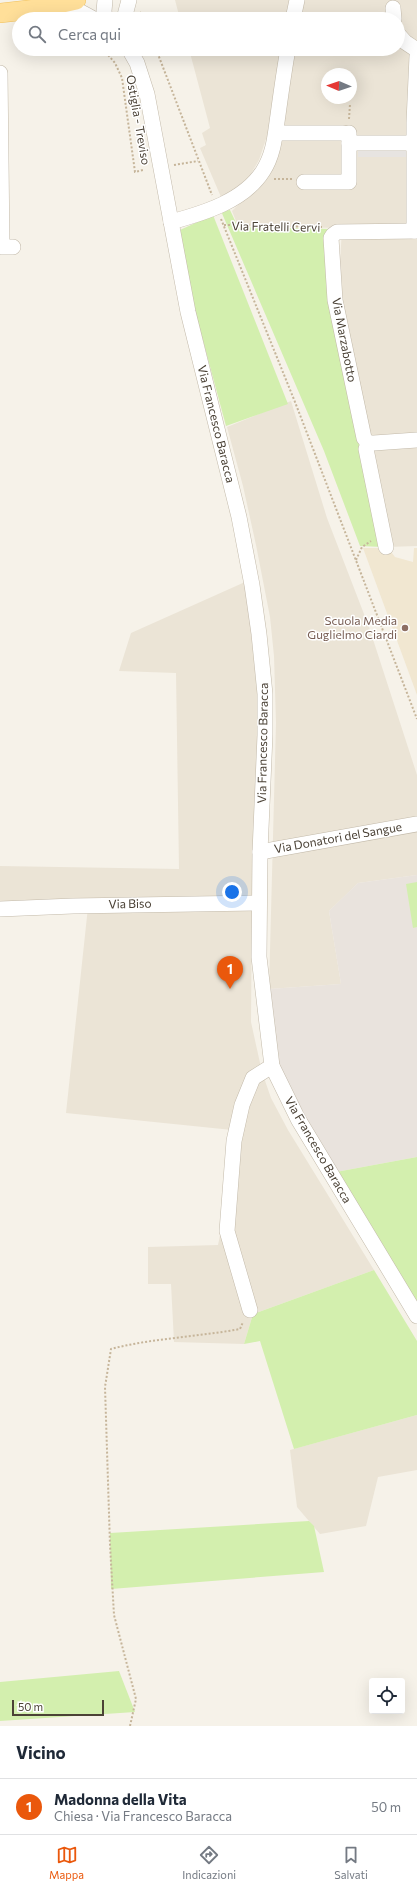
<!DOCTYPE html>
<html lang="it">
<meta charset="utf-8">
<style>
:root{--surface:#fff;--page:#f6f6f7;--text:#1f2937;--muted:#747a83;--line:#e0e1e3;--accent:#ea580c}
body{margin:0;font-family:Commissioner,sans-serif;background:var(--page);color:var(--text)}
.controls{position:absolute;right:12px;bottom:12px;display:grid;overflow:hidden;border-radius:4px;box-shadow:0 4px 16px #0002}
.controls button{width:36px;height:36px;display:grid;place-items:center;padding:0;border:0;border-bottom:1px solid var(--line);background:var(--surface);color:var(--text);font:20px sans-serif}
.compass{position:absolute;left:321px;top:68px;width:36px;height:36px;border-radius:50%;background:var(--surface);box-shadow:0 4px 16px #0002;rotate:272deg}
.scale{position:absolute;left:12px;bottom:10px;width:92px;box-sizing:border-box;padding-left:4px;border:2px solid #4b4236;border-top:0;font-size:11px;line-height:14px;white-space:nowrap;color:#4b4236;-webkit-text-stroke:3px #fff;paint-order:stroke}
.you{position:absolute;left:232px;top:892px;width:14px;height:14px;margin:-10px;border:3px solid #fff;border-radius:50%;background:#1a73e8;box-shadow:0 0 0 6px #1a73e833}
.badge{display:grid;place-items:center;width:26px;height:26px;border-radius:50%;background:var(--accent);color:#fff;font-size:13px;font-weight:700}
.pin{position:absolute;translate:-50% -33px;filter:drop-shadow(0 1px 2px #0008)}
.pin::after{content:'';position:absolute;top:21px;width:14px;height:12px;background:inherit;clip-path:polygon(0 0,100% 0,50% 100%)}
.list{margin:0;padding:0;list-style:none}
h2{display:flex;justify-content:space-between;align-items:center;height:52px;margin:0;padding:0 16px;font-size:17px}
h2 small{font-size:13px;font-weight:400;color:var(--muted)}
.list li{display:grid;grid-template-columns:26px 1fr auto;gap:12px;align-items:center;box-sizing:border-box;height:56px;padding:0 16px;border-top:1px solid var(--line)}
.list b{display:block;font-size:15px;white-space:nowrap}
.list p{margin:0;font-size:13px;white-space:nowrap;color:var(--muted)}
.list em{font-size:13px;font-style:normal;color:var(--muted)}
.icon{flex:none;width:22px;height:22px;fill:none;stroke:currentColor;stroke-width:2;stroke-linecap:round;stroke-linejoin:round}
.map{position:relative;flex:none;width:417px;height:1726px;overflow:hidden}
.search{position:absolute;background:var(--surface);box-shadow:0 4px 16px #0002;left:12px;right:12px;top:12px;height:44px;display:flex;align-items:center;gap:10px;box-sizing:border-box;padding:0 14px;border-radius:22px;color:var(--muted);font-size:15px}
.sheet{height:108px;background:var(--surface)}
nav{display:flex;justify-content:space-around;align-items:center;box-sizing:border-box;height:56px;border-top:1px solid var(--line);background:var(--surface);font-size:11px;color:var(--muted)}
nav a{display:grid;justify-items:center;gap:2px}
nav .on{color:var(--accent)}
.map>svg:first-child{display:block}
.residential{fill:#ebe4d6;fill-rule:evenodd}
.industrial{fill:#e9e3dd}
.education{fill:#f1e7d1}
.green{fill:#d3efae}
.parking{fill:#e7e4e1}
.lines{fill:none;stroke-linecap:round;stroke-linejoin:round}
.minor-casing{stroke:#c3baaa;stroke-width:16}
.major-casing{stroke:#f2c15b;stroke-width:20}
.path{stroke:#c6b59a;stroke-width:2;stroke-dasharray:2 2;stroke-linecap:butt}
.minor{stroke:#fff;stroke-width:15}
.major{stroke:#ffdf99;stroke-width:19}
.education-dot{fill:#8d6e63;stroke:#fff;stroke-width:1.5}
.labels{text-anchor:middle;stroke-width:3;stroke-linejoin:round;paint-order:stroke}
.street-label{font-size:12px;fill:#4b4236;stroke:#fff}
.education-label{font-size:12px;fill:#785e54;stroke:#fff;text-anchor:end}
</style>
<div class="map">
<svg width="417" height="1726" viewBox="0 0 417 1726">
<rect width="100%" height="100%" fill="#f6f2e9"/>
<g class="residential">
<path d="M175,0H417V546L387,547L338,300L342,228L238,226L232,211L265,178L290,67L259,160L242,189L221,197L200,148L206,145L202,133L210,128L189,49H398V19H180ZM327,74H351V98H327Z"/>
<path d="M291,401L327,518L369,627L417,775V875L358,883L329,911L341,984L269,989L276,723L274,656L270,617L256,545L243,486L227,427Z"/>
<path d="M245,582L250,610L258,693L255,852L252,899L251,1022L262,1072L271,1098L288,1130L374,1270L253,1314L244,1344L174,1342L171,1284H148V1247L218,1245L242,1131L66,1113L88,907L0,910V866L179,869L176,673L119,671L131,633Z"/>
<path d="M417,1415V1470L378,1477L366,1526L320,1534L297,1507L290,1450Z"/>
</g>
<path class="industrial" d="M417,875V1157L336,1172L304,1121L279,1067L269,989L341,984L329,911L358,883Z"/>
<path class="education" d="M363,548H388L395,557L413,562L414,548H417V695Z"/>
<g class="green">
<path d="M230,210L238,227L331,229L383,547L360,546L324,451L221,211Z"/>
<path d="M213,215L288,404L226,426L190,292L180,230Z"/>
<path d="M417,882V927L413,928L406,884Z"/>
<path d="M417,1157V1304L336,1172Z"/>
<path d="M374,1270L417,1341V1415L294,1449L260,1341L244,1344L253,1314Z"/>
<path d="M309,1521L314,1526L324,1572L111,1589L110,1533Z"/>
<path d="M119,1671L135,1712L0,1721V1682Z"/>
</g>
<rect class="parking" x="358" y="143" width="50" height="14"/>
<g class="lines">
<defs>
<g id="minor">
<path d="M59,5L81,12L94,19"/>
<path d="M393,8L394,19"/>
<path d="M105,19L104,11L105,0"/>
<path d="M124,19L129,0"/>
<path d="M293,19L297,0"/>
<path d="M398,34L405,42L417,50"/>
<path d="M129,49L137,63L147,94L188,312L239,517L252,585L259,634L265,694V735L260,852L259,957L272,1066L298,1119L417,1316"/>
<path d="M0,73L2,247H13"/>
<path d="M276,133H343"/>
<path d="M349,143H413"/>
<path d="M304,182H349V133"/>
<path d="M171,222C204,213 244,201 263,171C274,154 275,135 278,115C281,93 284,71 288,49"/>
<path d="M414,231V122L417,56"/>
<path d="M417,231L337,232L333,235L331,238L335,300L364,438L368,443H374L417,440"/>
<path d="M368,443L366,449L386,547"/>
<path d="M260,852L417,824"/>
<path d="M0,909L73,906L259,903"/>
<path d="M250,1310L227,1231L234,1141L242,1105L253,1078L272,1066"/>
</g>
<path id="major" d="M0,13L36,9L76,0"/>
</defs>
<use href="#minor" class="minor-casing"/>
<use href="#major" class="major-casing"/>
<g class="path">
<path d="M140,12L144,19"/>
<path d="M103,49L115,63L122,78L135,172L143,170"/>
<path d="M156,49L212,195"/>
<path d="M349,119L350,104"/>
<path d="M174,165L198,161"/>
<path d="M274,179H292"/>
<path d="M221,219L295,402L417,719"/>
<path d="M224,225L322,227"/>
<path d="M356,560L362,547L371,541"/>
<path d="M130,1726L136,1699L114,1615L110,1545L105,1387L111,1349C153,1338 197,1337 240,1329L243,1322"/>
</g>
<use href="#minor" class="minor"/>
<use href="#major" class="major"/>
</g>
<circle class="education-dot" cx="405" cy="628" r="4"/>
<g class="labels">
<g class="street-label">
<text transform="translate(138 120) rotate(80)" y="4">Ostiglia - Treviso</text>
<text transform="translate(276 227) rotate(1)" y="4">Via Fratelli Cervi</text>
<text transform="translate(344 340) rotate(79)" y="4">Via Marzabotto</text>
<text transform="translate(216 424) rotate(76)" y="4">Via Francesco Baracca</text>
<text transform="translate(263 743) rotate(-89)" y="4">Via Francesco Baracca</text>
<text transform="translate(338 838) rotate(-10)" y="4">Via Donatori del Sangue</text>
<text transform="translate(130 904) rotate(-1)" y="4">Via Biso</text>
<text transform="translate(318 1150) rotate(60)" y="4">Via Francesco Baracca</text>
</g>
<g class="education-label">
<text x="397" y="625">Scuola Media<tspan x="397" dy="14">Guglielmo Ciardi</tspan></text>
</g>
</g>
</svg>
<div class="controls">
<button><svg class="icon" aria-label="locate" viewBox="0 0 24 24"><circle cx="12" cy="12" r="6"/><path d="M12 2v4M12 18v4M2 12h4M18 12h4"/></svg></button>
</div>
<svg class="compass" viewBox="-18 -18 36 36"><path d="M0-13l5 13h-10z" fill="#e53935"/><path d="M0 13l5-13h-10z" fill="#747a83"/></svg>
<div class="scale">50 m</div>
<div class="you"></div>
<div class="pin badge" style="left:230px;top:989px">1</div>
<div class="search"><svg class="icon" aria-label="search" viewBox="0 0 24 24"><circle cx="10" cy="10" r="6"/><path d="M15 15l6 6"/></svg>Cerca qui</div>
</div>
<section class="sheet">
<h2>Vicino<small></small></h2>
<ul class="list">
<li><span class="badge">1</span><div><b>Madonna della Vita</b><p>Chiesa · Via Francesco Baracca</p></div><em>50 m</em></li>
</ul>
</section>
<nav>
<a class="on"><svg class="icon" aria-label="map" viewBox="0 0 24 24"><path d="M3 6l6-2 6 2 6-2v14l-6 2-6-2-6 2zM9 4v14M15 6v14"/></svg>Mappa</a>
<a><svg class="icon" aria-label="directions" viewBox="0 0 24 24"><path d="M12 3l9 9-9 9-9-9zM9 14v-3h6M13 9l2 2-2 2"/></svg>Indicazioni</a>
<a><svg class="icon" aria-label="saved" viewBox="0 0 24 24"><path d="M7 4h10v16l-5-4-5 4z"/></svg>Salvati</a>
</nav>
